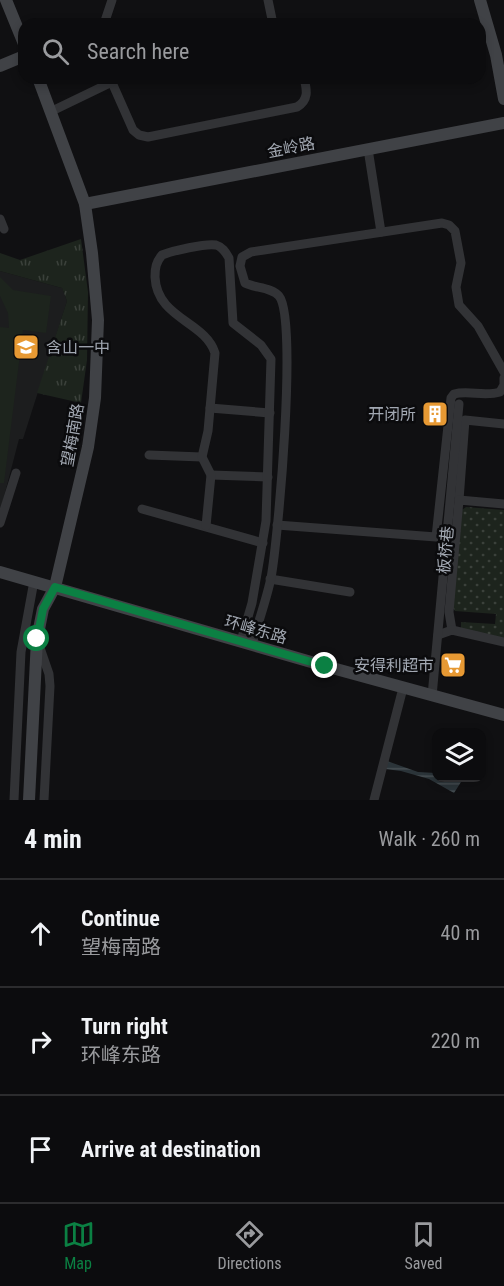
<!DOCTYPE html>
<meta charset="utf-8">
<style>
:root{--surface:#0c0c0e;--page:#151517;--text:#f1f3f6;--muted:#9a9b9e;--line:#2c2c2e;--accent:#0b8043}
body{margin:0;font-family:"Roboto Condensed","Noto Sans SC",sans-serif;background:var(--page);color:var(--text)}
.controls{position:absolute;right:18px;bottom:18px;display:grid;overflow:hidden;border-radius:12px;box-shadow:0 3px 9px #0003}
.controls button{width:54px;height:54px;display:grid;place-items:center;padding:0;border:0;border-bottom:2px solid var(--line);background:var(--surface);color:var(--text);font:30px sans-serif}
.stop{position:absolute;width:18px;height:18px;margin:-14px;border:4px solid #0b8043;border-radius:50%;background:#fff}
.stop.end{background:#0b8043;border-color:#fff;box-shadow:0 2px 6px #0008}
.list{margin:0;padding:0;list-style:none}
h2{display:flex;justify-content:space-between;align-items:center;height:78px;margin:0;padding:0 24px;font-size:26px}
h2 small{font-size:20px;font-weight:400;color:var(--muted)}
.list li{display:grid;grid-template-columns:39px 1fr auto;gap:18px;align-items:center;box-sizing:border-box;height:108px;padding:0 24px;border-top:2px solid var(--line)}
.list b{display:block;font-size:22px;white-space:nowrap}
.list p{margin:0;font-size:20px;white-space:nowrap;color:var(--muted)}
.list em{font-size:20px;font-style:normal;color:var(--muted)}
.icon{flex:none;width:33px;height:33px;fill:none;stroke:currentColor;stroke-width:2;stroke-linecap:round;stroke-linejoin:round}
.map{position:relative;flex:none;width:504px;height:800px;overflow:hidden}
.search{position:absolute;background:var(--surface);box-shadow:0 3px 9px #0003;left:18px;right:18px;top:18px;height:66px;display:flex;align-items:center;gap:15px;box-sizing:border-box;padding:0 21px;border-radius:18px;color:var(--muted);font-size:22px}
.sheet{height:402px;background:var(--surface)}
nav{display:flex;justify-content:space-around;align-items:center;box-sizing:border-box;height:84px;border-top:2px solid var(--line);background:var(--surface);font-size:16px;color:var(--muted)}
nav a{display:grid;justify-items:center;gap:3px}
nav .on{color:var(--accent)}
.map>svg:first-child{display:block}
.built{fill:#1c1d1e}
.grass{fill:url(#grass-dots)}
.park{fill:url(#park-tufts)}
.pitch{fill:#1d241d}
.water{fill:url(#water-rules)}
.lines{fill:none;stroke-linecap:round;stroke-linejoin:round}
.street{stroke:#323336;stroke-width:9}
.secondary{stroke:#404246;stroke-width:12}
.route{stroke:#0b8043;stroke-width:8}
.labels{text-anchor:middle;stroke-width:5;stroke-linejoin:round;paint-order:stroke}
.street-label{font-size:16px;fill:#a2a8b2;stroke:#0b0b0d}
.poi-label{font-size:16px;fill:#a2a8b2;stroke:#0b0b0d;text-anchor:end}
</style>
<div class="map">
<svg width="504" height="800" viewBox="0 0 504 800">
<defs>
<pattern id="grass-dots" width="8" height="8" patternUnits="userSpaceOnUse" patternTransform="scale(1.5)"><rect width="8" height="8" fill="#1d241d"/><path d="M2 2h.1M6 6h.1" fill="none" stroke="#3b413b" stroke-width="1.8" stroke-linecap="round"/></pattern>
<pattern id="park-tufts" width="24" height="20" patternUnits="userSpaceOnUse" patternTransform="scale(1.5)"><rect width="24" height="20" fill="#1d241d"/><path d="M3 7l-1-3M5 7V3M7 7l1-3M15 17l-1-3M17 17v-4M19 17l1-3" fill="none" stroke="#3b413b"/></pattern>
<pattern id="water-rules" width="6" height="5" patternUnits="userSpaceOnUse" patternTransform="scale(1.5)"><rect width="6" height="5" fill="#2b3439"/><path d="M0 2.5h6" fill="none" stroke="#474f53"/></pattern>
</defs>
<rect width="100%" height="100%" fill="#101012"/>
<path class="built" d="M0,271L62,288L67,301L23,439H19L0,512Z"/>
<path class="grass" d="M466,507L504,510V639L461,629V622L495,624L496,614L455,611L453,608L462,510Z"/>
<path class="park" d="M81,239L88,292L87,360L81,403L37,393L67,301L62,288L0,271V253L20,260Z"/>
<path class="pitch" d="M0,277L13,290L51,296L46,333L23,330L4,483H0V327L9,328L8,313L0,296Z"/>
<path class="water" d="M387,761L418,772L436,773V778H456L461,782L454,793L429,779L401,771L385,769Z"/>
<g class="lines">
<g class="street">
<path d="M268,0L273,24"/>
<path d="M104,24L112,0"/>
<path d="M110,78L133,130L139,135L148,137L297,107C309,100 307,90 304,78"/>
<path d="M52,111L112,82"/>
<path d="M368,149L381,232"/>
<path d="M0,219L4,229"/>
<path d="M210,408L270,413"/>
<path d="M149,455L202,457"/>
<path d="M211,475L268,477"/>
<path d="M459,500L465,420L504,424"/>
<path d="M142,509L263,543"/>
<path d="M0,523L16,473"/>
<path d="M277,525L436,537L451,398L454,394C469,390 484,397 500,392L504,385V378"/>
<path d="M206,526L211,475L202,457L208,431L215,353C205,321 157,319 155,277C155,268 156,262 162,255C172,251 206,243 216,245C223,247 226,253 229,258L233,323L261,345L271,359L266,521L252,603L241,641"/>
<path d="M270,579L350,592"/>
<path d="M452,630L449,612L459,500L504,504"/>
<path d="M438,635L452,630L504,642"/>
<path d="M252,644C258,623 266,601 271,578C278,540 298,319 279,296C272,287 254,288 245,283L240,266L242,257L251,252L442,223L449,225L455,231L461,263L456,287L459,305L478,326L504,372"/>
<path d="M39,645L49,674L50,686L44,800"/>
<path d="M432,696L459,404"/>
<path d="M14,800L21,652L34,581"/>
<path d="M374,800L403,688"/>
</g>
<g class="secondary">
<path d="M6,0L24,44"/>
<path d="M480,0L496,55L504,99"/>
<path d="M0,66L24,56"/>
<path d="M85,204L504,123"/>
<path d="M0,572L325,666L504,715"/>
<path d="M29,800L37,639L43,609L55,587L88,447L95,398L98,320L92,253L85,204L38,78"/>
</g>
</g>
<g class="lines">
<path class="route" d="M37,639L43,609L55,587L325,666"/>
</g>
<defs>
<symbol id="school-square" viewBox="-11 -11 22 22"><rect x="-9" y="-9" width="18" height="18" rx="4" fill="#e79933" stroke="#0b0b0d"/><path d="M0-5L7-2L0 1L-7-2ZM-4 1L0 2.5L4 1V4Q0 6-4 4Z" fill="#fff"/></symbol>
<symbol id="building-square" viewBox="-11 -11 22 22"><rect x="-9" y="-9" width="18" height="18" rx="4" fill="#e79933" stroke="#0b0b0d"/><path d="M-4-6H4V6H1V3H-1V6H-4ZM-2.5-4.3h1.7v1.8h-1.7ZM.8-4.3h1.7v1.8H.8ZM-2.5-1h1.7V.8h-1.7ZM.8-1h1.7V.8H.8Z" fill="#fff"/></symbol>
<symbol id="supermarket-square" viewBox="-11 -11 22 22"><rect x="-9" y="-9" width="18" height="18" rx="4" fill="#e79933" stroke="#0b0b0d"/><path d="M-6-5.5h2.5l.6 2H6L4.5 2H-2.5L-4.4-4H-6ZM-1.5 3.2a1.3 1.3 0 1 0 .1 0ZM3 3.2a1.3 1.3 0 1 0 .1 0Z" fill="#fff"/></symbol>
</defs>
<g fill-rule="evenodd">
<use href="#school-square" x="11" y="332" width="30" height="30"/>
<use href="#building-square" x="420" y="399" width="30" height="30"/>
<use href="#supermarket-square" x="438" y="650" width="30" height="30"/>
</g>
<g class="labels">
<g class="street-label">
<text transform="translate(291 147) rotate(-11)" y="6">金岭路</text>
<text transform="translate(72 435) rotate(-80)" y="6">望梅南路</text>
<text transform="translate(445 550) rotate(-85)" y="6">板桥巷</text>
<text transform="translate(256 629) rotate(16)" y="6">环峰东路</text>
</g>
<g class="poi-label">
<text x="46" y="353" text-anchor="start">含山一中</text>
<text x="416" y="420">开闭所</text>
<text x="434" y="671">安得利超市</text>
</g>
</g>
</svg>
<div class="controls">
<button><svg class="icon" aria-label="layers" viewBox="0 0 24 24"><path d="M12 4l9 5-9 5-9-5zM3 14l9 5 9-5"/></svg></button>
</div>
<div class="stop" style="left:37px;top:639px"></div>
<div class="stop end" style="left:325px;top:666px"></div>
<div class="search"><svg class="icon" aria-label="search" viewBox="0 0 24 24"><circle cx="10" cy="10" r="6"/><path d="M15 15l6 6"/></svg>Search here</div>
</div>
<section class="sheet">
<h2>4 min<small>Walk · 260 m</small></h2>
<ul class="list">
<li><svg class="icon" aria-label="ahead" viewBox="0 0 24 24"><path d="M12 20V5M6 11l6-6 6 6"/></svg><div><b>Continue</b><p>望梅南路</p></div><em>40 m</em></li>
<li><svg class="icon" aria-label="right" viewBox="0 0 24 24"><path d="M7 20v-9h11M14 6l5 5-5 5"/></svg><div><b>Turn right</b><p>环峰东路</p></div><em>220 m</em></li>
<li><svg class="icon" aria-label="arrive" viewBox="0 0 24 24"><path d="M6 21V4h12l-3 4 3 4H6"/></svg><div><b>Arrive at destination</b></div></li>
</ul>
</section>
<nav>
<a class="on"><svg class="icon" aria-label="map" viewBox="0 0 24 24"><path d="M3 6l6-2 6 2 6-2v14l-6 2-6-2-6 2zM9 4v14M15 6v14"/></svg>Map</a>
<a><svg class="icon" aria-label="directions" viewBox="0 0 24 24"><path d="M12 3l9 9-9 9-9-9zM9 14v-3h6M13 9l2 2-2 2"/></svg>Directions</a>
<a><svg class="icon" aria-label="saved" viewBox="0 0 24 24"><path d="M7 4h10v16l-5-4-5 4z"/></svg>Saved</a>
</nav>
